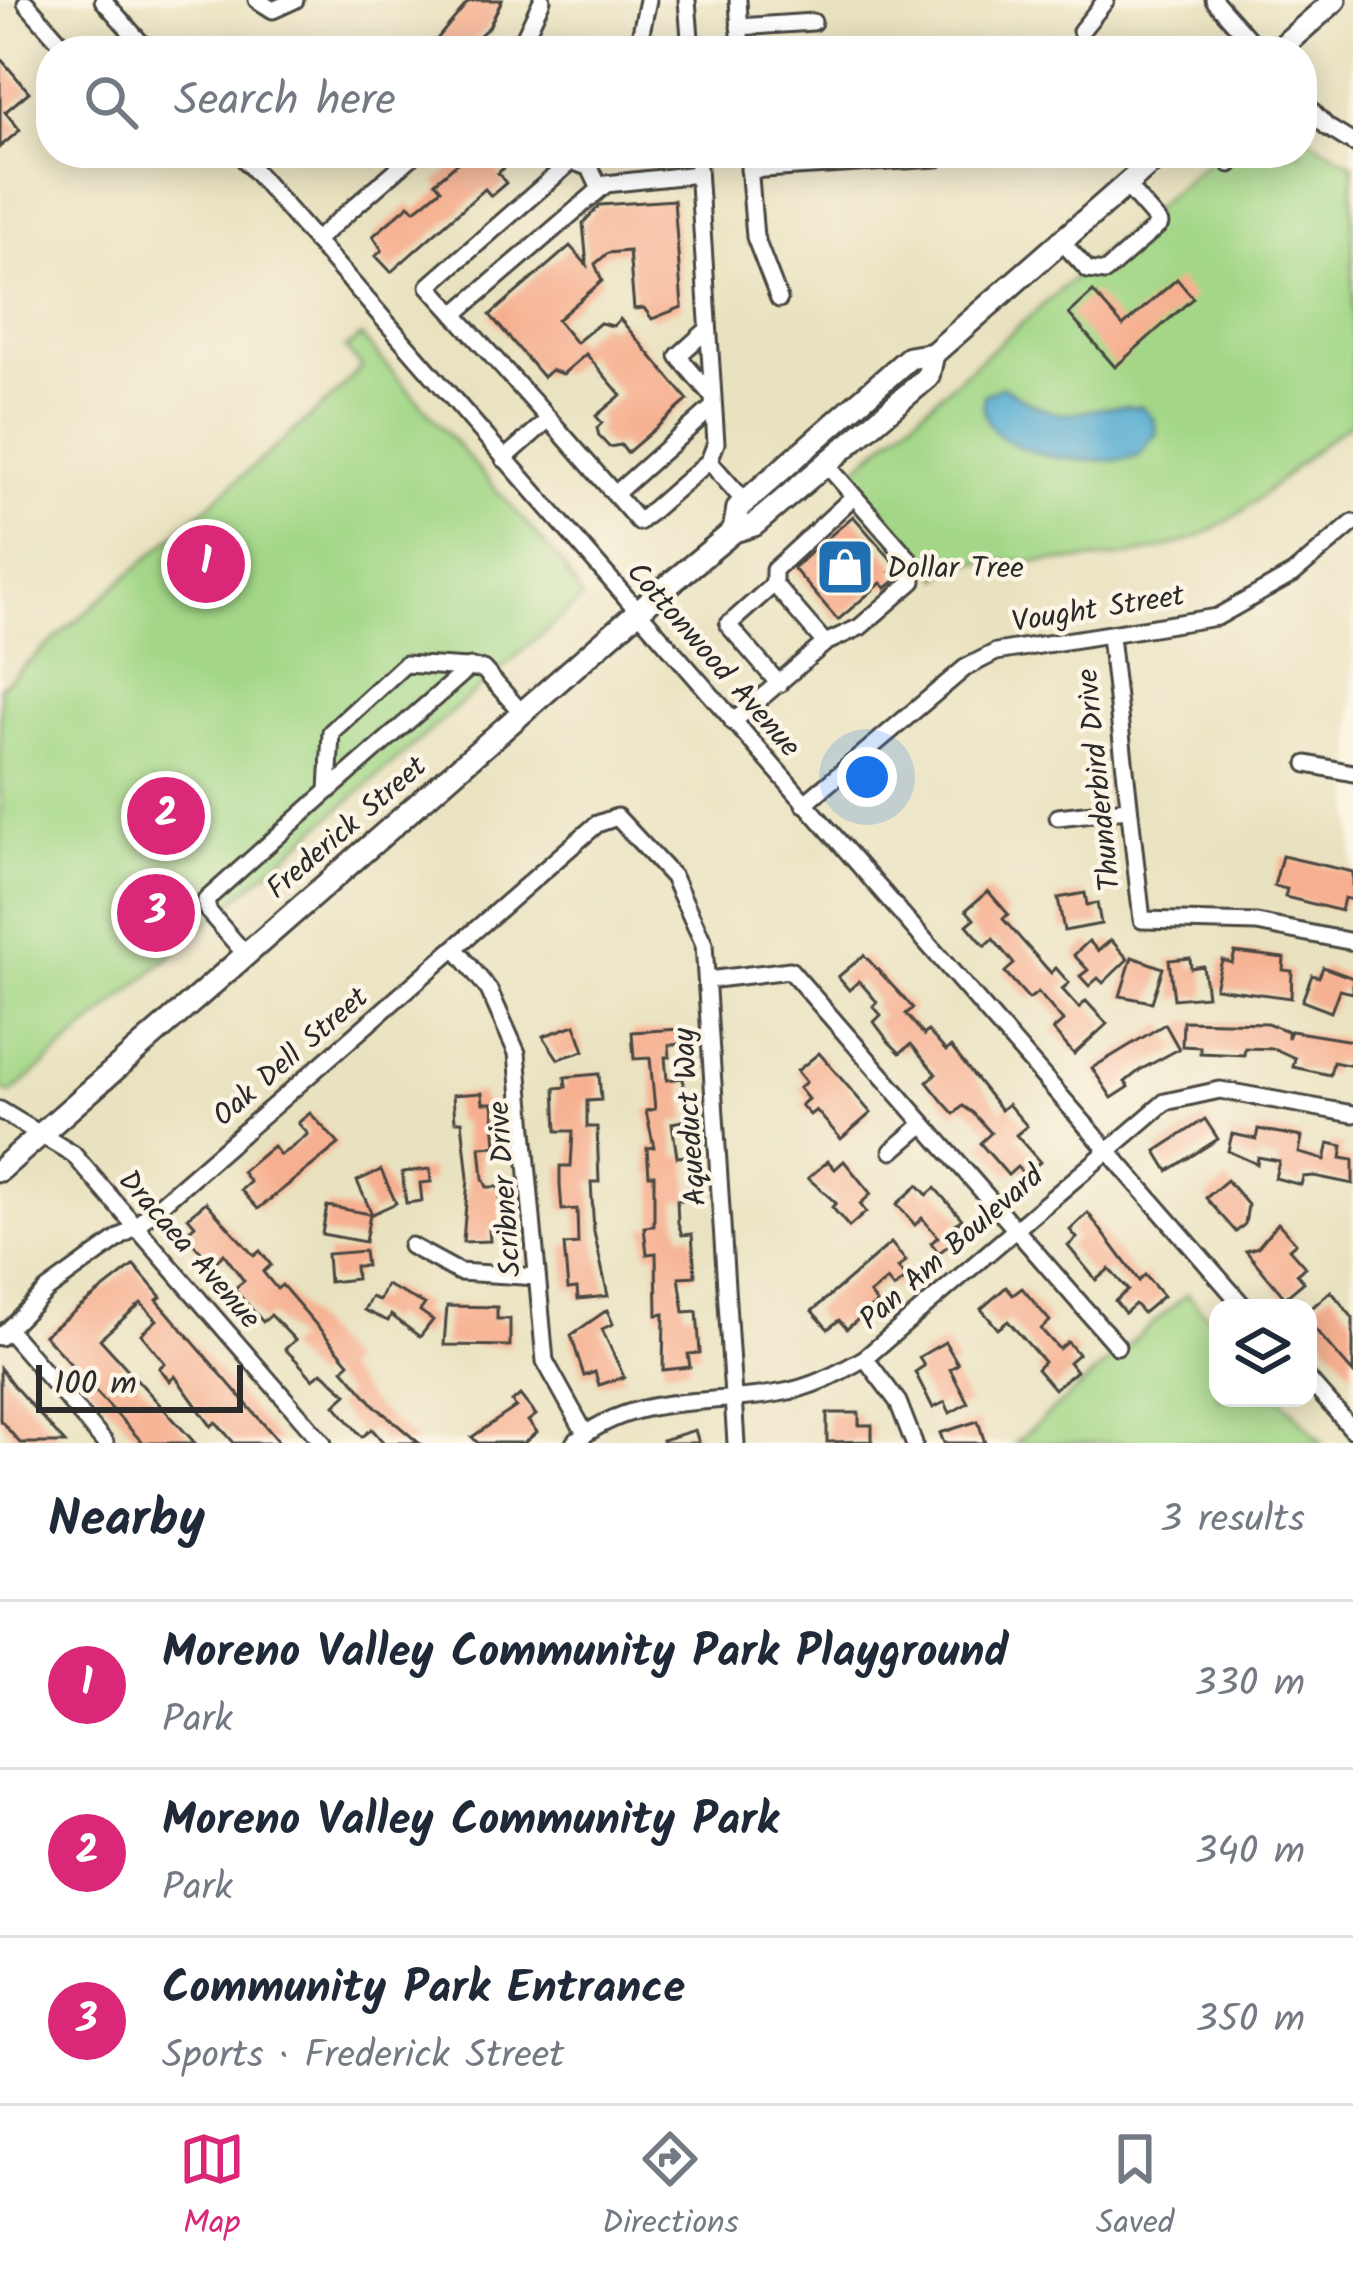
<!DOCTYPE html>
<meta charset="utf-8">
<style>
:root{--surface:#fff;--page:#f2f2f3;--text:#1f2937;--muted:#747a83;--line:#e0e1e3;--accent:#db2777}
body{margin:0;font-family:Kalam,sans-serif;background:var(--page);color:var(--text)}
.controls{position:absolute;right:36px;bottom:36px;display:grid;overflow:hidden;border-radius:24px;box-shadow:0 6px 30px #0003}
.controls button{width:108px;height:108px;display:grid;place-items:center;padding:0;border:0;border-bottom:3px solid var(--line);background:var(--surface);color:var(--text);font:60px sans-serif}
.scale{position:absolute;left:36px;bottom:30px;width:207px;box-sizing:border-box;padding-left:12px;border:6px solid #2b2b2b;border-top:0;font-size:33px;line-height:42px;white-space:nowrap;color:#2b2b2b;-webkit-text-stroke:9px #fcf5e5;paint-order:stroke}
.you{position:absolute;left:867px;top:777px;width:42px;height:42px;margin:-30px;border:9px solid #fff;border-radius:50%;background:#1a73e8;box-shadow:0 0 0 18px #1a73e833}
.badge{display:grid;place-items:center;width:78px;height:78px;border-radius:50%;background:var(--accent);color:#fff;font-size:39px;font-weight:700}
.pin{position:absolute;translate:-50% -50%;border:6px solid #fff;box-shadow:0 3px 12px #0006}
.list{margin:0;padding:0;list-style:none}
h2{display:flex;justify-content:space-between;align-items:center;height:156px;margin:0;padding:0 48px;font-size:51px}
h2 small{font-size:39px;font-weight:400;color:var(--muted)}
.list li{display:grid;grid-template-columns:78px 1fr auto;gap:36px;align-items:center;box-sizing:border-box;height:168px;padding:0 48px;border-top:3px solid var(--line)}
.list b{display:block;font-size:45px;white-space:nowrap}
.list p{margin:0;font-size:39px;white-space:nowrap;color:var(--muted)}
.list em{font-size:39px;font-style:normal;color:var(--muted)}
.icon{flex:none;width:66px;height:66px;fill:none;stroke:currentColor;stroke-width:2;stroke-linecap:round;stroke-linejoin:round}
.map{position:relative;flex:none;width:1353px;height:1443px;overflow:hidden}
.search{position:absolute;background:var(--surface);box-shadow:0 6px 30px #0003;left:36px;right:36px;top:36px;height:132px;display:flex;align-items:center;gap:30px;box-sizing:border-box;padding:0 42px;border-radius:48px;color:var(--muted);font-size:45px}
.sheet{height:660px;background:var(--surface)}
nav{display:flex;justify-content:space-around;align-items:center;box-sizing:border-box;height:168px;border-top:3px solid var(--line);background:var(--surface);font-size:33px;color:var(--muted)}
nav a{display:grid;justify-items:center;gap:6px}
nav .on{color:var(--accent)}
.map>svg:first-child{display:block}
.green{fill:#a3d787;stroke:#678159;stroke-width:3}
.water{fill:#52abd0;stroke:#3e6b7e;stroke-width:3}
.building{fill:#f6b091}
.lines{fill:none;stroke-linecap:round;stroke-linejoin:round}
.minor-casing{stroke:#484641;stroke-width:21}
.major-casing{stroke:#484641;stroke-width:27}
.minor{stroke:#fff;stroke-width:15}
.major{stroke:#fff;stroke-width:21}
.labels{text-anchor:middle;stroke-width:9;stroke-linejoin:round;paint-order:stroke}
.poi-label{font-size:30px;fill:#2b2b2b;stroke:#fcf5e5;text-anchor:start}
.street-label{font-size:30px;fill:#2b2b2b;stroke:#fcf5e5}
</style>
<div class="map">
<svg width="1353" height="1443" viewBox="0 0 1353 1443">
<rect width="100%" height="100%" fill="#fcf5e5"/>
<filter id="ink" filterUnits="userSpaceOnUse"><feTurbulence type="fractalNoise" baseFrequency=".00833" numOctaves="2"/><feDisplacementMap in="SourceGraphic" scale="24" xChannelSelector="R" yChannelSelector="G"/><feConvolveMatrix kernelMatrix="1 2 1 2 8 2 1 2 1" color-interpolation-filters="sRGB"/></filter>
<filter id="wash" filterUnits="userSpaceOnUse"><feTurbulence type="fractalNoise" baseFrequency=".004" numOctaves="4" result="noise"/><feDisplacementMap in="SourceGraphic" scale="48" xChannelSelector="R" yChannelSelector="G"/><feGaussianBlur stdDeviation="2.7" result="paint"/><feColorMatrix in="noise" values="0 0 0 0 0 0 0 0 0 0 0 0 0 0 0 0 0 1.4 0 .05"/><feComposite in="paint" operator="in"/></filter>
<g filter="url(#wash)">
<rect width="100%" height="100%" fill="#e9e2c0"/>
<g class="green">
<path d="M1302,134L1353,165V422C1305,452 1269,497 1221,525C1144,570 1041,559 956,563L940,578L848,475L1217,153H1302Z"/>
<path d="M361,336L562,564L582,599L11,1094L0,1088V687L334,396L362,367L345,349Z"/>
<path d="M1187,1294L1218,1328V1398H1281L1322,1443H1015Z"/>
</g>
<path class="water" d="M1002,386C1081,437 1068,401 1142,407L1153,418L1157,433L1138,457C1096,467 972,459 984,395Z"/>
<g id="blocks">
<g class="building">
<path d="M477,0H502L489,27L473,41L483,51H427L468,2Z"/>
<path d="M0,58L29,92L5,112L20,130L0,147Z"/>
<path d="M469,153L479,163L496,153H520L498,173L506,183L491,196L485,189L391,272L376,256L382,250L373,236L409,205L415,210L424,203L441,189L435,182Z"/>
<path d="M674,200L682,307L652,319L644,308L634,309L629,251L608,253L595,264L602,281L557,320L576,343L600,323L613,326L620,319L688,400L627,453L621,445L609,447L599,436L597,428L602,423L596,416L621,395L586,354L563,374L551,370L543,377L490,315L570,246L587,265L583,223L600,205Z"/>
<path d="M1177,279L1193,298L1115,367L1069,314L1093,292L1123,326Z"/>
<path d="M853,516L898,567L891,572L897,579L886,588L881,583L838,620L793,568Z"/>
<path d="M1282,856L1353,872V900L1344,898L1341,911L1285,897L1287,889L1274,886Z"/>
<path d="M988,891L1008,914L1003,919L1051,973L1056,968L1069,983L1062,989L1079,1008L1086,1001L1107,1024L1074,1054L1053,1030L1063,1021L1038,992L1029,999L1005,972L1014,964L993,939L985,946L967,925L974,919L966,910Z"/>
<path d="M1085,893L1087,905L1097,903L1101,924L1064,931L1058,898Z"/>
<path d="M1111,940L1128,959L1103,983L1098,978L1089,986L1080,976L1088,970L1074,955L1089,941L1098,951Z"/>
<path d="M1235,952L1284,958L1283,970L1292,971L1291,998L1215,988L1222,960L1232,963Z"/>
<path d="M864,955L913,1008L906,1014L924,1035L928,1031L946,1051L951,1047L1001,1110L1008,1104L1027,1126L1016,1135L1040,1162L1025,1175L1017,1167L1008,1175L980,1143L991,1133L973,1113L963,1106L954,1114L944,1103L927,1082L936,1074L911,1044L900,1053L889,1042L874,1022L881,1015L873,1006L877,1002L859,981L849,990L838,977Z"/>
<path d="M1132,957L1163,968L1152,1002L1120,996Z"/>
<path d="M1190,958L1191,968L1203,966L1207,996L1174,999L1169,960Z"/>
<path d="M1323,967L1353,978V993L1339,990L1331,1012L1302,1001L1312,975L1319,977Z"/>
<path d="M1183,1021L1267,1023L1288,1031V1038L1291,1031L1353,1041V1066L1333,1062L1330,1075L1293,1067L1295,1058L1275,1049L1245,1048L1244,1055L1200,1053V1047L1182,1046Z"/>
<path d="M1165,1024L1179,1049L1140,1070L1125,1082L1129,1087L1112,1098L1092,1068Z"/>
<path d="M575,1025L584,1051L558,1059L543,1036Z"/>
<path d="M680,1029L681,1044L669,1045L670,1057H665L667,1080L683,1078L687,1120L672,1123L677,1157L687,1156L690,1200H677L678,1223L682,1235L692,1234L695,1276L679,1277L684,1312L697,1311L700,1353L688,1354L690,1367L663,1370L664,1314L657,1315L656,1253L647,1254L644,1227L654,1226V1175H649L647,1148L654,1147L646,1111L655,1109L650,1058L634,1059L632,1032Z"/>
<path d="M819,1053L871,1113L841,1139L816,1110L810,1115L801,1105L808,1099L799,1088L806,1082L797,1071Z"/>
<path d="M599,1074L601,1100L587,1101V1127H597L599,1182H591L594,1232L608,1296L578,1299L577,1288L568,1289L564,1245L578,1244L577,1209L562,1210L560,1185V1166H571L573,1131H557L555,1088L566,1087L565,1077Z"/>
<path d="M482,1093L483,1103H493L496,1146L480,1147L483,1178L487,1187H499L501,1228H489L490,1241L463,1242L468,1178L462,1121H455L453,1095Z"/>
<path d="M310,1113L339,1144L258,1209L241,1190L250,1182L242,1172L273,1146L280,1155L291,1148L308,1134L298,1123Z"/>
<path d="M1205,1119L1218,1139L1168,1171L1156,1151Z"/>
<path d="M1258,1129L1302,1137L1299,1153L1325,1160L1329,1143L1343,1146L1341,1158L1353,1160V1184L1314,1176L1303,1177L1301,1185L1275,1178L1279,1161L1258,1157L1257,1164L1228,1151L1232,1134L1256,1139Z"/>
<path d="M828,1161L835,1169L844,1161L871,1194L860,1204L866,1212L849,1227L832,1207L836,1203L808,1178Z"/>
<path d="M430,1169L431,1182L420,1183L422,1201L406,1203L402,1172Z"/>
<path d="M381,1170L396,1203L372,1214L357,1181Z"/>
<path d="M1227,1180L1248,1205L1245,1224L1236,1232L1206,1198Z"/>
<path d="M918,1185L927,1195L935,1188L962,1219L951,1228L959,1237L939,1253L931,1243L938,1237L922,1218L915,1225L897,1204Z"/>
<path d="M206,1202L254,1256L260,1251L271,1265L263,1272L277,1289L282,1285L349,1363L343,1369L375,1406L419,1443H384L372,1429L362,1437L335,1405L347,1394L322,1372L313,1379L296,1360L285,1349L295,1340L271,1315L263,1322L234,1289L244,1281L224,1254L212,1265L185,1234L195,1225L188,1217Z"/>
<path d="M327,1206L370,1214L365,1242L322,1234Z"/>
<path d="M1088,1213L1139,1281L1145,1275L1163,1296L1143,1313L1135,1304L1125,1313L1115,1301L1128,1290L1109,1269L1096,1280L1068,1246L1077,1238L1070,1230Z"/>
<path d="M1278,1223L1296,1243L1289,1249L1305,1267L1297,1274L1304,1282L1285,1298L1246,1251L1258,1247Z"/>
<path d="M891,1243L906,1261L898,1268L907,1278L894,1288L887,1280L870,1294L877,1303L847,1329L839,1320L828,1329L812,1311Z"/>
<path d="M364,1251L366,1266H355L356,1279L329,1282L327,1254Z"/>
<path d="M134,1265L161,1297L157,1300L280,1443H234L216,1422L211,1426L175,1376L170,1381L159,1368L165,1363L141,1334L157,1320L141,1303L100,1339L195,1443H143L44,1335Z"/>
<path d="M386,1285L425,1304L420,1311L433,1320L420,1337L391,1315L388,1321L364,1310L371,1297L379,1300Z"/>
<path d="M1006,1287L1013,1295L1022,1288L1050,1321L1041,1329L1059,1349L1068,1342L1078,1354L1069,1362L1076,1371L1054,1389L1037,1369L1044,1362L1008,1321L998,1329L981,1309Z"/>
<path d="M1331,1291L1353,1318V1373L1308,1321V1311Z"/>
<path d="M447,1306L497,1307V1319H510V1346L444,1345Z"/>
<path d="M607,1310L613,1324L602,1329L624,1377L599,1385L595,1372L584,1376L571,1335Z"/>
<path d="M945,1342L958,1364L950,1369L968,1403L950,1413L945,1402L933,1408L915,1372L924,1366L919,1357Z"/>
<path d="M0,1368L13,1385L65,1443H20L0,1420Z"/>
<path d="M520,1395L536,1415L528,1421L537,1432L524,1443H478L472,1437L516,1407L512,1402Z"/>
<path d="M827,1413H859V1425H872V1441L827,1442Z"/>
<path d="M978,1421L985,1443H944L940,1433Z"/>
<path d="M695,1430L699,1443H663L662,1440Z"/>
</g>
</g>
</g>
<g filter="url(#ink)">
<use href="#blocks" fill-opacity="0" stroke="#484641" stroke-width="3"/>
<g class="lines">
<defs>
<g id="minor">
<path d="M103,0L148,51"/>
<path d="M257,0L273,10L295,0"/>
<path d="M687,0L691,51"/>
<path d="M738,0L741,51"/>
<path d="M1214,0L1259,51"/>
<path d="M26,3L68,51"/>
<path d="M739,27L813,22"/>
<path d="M1081,31L1106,0"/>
<path d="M518,51L542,0"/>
<path d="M637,51L648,0"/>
<path d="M1302,100L1327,127L1353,143"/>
<path d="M239,153L1245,1308"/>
<path d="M748,153L755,237L779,299"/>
<path d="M1221,153L1230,164"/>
<path d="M572,161L590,168L600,189"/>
<path d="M749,170L937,158"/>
<path d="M315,241L416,153"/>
<path d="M1061,241L1088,270L1105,272L1160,224L1126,185"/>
<path d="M455,314L606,184L698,174"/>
<path d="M708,329L678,356L712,396"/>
<path d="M549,419L429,286L581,153"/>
<path d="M504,459L549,419L639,522L709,461L716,443L697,153"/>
<path d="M709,461L745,502"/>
<path d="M615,494L713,407"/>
<path d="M774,584L728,625L779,684"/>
<path d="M1110,636L1142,920L1257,923L1353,942"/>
<path d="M825,643L774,584V570L853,497"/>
<path d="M733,722L825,643L860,627L913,581L909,559L826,464"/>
<path d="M1307,764L1353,773"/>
<path d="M328,791L470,667"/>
<path d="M804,804L965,668L996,652L1217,617L1293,574L1353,523"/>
<path d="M1058,817L1127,809"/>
<path d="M455,948L489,990L517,1053L545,1361L585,1433"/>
<path d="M246,955L208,911L206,900L328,791L331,732L405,664L483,669L522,713"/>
<path d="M708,980L790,970L1117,1346"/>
<path d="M0,1110L73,1154L323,1443"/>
<path d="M892,1151L921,1126"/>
<path d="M411,1246L459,1272L537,1277"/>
<path d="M8,1330L105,1443"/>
<path d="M0,1337L47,1290L136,1226L597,824L617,817L673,877L704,944L736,1443"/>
<path d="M865,1358L898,1402L914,1443"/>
<path d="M1308,1379L1353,1430"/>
<path d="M574,1443C633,1392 708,1406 779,1393C811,1388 837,1374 865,1358L1165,1102L1220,1090L1353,1114"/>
</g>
<g id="major">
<path d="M1277,51L1335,0"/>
<path d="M734,531L738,508L909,358L933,354L1162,153"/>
<path d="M0,1170L659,593L734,531L754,525L928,377L933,354"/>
</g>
</defs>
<use href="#minor" class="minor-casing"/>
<use href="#major" class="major-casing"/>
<use href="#minor" class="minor"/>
<use href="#major" class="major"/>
</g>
</g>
<defs>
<symbol id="shop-square" viewBox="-11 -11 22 22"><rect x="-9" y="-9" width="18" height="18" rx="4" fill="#1f6fb2" stroke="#fcf5e5"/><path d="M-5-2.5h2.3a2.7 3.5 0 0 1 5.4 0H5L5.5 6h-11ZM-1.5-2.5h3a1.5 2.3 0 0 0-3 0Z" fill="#fff"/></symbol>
</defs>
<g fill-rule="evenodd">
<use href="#shop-square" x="812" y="534" width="66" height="66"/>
</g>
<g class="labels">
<g class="poi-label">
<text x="887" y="577">Dollar Tree</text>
</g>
<g class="street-label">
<text transform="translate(1098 608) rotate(-9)" y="10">Vought Street</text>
<text transform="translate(714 659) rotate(49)" y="10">Cottonwood Avenue</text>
<text transform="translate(1098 780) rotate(-96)" y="10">Thunderbird Drive</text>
<text transform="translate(346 827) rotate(-41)" y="10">Frederick Street</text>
<text transform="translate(290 1056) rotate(-41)" y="10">Oak Dell Street</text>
<text transform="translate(689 1117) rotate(-94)" y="10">Aqueduct Way</text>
<text transform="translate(504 1189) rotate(-94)" y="10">Scribner Drive</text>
<text transform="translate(951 1247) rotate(-41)" y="10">Pan Am Boulevard</text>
<text transform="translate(190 1249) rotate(49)" y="10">Dracaea Avenue</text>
</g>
</g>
</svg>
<div class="controls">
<button><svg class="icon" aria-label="layers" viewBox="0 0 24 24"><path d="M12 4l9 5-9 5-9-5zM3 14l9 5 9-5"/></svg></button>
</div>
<div class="scale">100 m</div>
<div class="you"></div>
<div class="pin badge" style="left:206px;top:564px">1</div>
<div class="pin badge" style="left:166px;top:816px">2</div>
<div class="pin badge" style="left:156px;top:913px">3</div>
<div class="search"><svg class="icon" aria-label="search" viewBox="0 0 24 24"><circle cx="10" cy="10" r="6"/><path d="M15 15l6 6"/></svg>Search here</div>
</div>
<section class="sheet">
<h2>Nearby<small>3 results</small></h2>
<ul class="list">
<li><span class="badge">1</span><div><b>Moreno Valley Community Park Playground</b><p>Park</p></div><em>330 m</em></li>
<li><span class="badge">2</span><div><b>Moreno Valley Community Park</b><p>Park</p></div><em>340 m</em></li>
<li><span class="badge">3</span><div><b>Community Park Entrance</b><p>Sports · Frederick Street</p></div><em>350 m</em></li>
</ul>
</section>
<nav>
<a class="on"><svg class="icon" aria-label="map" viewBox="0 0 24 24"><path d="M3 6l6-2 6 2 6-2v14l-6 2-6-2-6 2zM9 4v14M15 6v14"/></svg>Map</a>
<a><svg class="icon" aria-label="directions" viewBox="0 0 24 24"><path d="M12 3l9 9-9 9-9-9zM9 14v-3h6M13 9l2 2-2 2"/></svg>Directions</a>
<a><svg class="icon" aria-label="saved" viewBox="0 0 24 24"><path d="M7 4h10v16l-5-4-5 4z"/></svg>Saved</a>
</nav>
